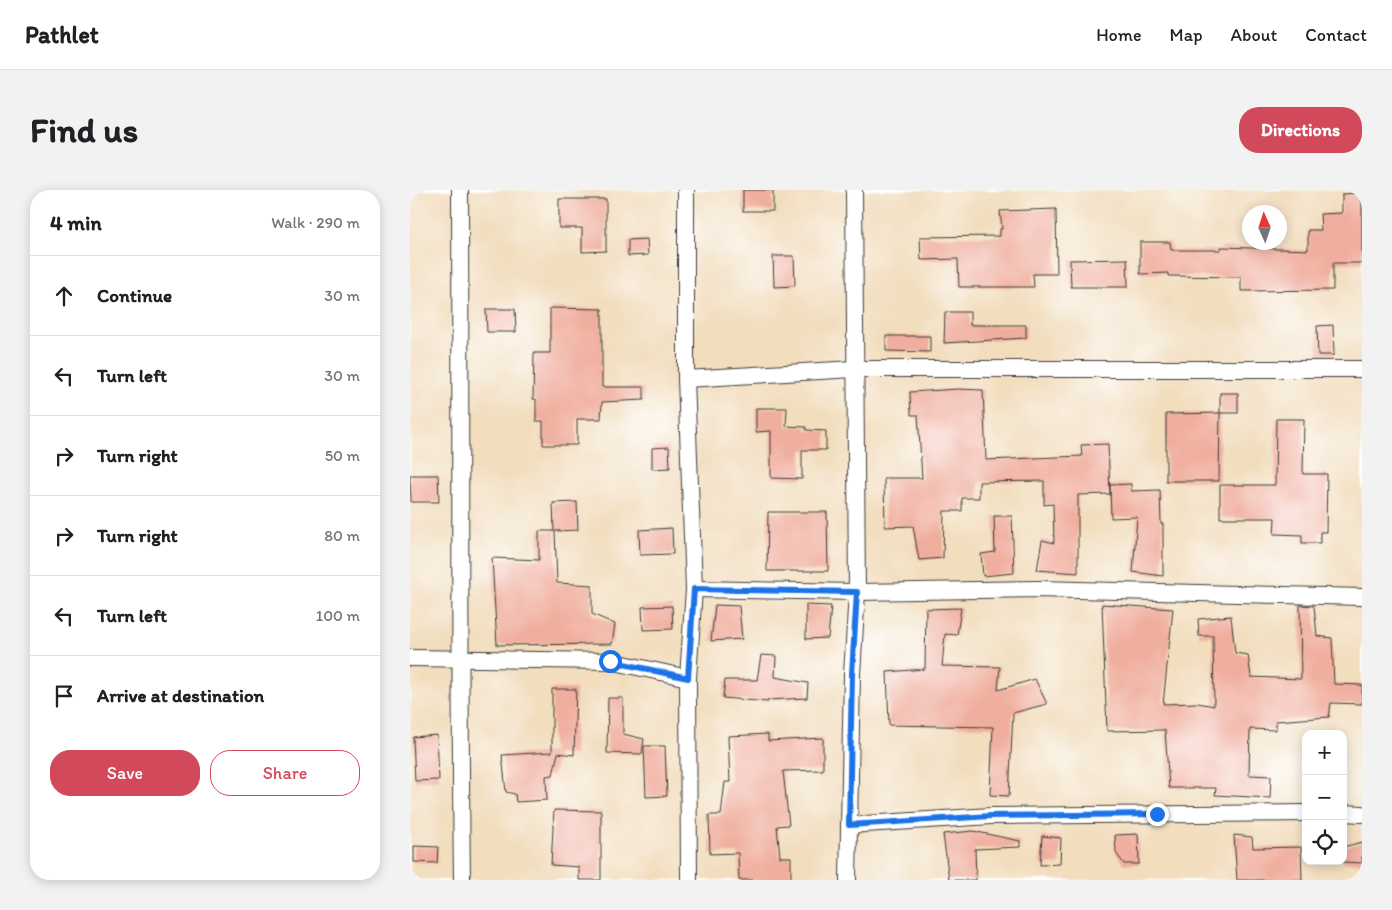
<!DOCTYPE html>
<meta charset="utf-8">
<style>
:root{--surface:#fff;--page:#f2f2f2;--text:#202124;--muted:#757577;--line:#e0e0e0;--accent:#d1495b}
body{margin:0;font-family:Itim,sans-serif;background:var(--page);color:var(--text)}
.controls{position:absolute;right:15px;bottom:15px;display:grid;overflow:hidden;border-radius:10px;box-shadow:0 2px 12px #0003}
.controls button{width:45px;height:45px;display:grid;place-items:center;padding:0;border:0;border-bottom:1px solid var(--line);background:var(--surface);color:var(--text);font:25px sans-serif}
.compass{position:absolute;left:832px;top:15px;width:45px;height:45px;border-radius:50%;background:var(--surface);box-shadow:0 2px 12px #0003;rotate:357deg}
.stop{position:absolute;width:15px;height:15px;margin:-11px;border:4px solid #1a73e8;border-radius:50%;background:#fff}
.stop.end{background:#1a73e8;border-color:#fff;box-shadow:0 1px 5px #0008}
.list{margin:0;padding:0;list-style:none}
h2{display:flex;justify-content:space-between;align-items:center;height:65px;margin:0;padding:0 20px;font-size:21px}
h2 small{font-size:16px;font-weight:400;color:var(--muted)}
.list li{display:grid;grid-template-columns:32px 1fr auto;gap:15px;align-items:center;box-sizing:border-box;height:80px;padding:0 20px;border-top:1px solid var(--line)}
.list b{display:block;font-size:19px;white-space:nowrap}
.list em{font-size:16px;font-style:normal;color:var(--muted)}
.actions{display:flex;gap:10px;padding:15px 20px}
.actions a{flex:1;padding:11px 0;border:1px solid var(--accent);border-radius:20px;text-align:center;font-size:18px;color:var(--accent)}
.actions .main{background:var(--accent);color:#fff}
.icon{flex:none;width:28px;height:28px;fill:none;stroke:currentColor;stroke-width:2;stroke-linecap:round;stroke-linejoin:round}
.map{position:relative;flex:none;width:952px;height:690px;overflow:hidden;border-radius:20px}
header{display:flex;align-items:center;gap:30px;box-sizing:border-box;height:70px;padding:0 25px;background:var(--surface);border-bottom:1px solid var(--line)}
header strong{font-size:24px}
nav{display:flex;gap:28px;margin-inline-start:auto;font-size:18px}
.intro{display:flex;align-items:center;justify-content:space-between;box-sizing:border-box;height:120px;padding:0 30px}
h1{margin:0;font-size:35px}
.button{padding:12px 22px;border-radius:20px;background:var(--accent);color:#fff;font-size:18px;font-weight:700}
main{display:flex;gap:30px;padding:0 30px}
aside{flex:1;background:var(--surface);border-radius:20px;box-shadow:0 2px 12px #0003}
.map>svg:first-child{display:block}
.building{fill:#f0ae9e}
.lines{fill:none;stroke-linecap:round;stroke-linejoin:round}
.street-casing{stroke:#3c3934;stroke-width:18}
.street{stroke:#fff;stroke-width:16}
.route{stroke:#1a73e8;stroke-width:6}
</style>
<header>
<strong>Pathlet</strong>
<nav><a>Home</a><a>Map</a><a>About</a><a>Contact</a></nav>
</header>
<div class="intro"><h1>Find us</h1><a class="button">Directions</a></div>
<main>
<aside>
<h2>4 min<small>Walk · 290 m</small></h2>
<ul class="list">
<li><svg class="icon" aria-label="ahead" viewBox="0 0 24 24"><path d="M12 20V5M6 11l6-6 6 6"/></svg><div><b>Continue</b></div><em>30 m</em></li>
<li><svg class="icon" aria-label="left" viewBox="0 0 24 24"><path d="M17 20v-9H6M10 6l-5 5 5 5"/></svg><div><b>Turn left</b></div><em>30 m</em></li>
<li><svg class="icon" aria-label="right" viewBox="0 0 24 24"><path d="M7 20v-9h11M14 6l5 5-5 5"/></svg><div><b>Turn right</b></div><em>50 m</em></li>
<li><svg class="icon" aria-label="right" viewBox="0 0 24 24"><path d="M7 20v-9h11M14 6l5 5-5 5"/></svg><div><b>Turn right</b></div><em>80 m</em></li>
<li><svg class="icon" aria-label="left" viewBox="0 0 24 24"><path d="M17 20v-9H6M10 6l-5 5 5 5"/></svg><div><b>Turn left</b></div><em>100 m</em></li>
<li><svg class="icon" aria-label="arrive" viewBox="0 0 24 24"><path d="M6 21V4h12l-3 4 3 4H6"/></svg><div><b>Arrive at destination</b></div></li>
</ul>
<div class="actions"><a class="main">Save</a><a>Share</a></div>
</aside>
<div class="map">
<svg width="952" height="690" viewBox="0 0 952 690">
<rect width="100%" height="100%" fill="#fff"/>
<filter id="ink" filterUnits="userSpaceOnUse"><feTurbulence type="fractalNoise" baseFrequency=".02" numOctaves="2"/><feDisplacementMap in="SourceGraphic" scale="10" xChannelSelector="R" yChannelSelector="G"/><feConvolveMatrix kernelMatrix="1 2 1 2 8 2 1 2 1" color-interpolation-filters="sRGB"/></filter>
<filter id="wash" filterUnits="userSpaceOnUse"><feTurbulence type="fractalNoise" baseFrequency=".0096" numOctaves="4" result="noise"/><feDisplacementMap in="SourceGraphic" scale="20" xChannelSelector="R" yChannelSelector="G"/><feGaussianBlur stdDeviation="1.12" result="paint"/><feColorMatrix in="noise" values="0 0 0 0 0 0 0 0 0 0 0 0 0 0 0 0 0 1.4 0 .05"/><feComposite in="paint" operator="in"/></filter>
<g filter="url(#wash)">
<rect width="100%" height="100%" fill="#f2ddbd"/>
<g id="blocks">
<g class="building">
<rect x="333" y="0" width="30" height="21"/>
<path d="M952,3V73H923V100L831,101V87L758,86V83L730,84V52H760L761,60H811V57L898,60V40H911L910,24L932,23V4Z"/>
<path d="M149,9H196V61L172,62V38H149Z"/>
<path d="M646,19L647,84H623L624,97H549L548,69L511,70L510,47L590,46V39H592L590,21Z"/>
<path d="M237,49L238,65L218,66V50Z"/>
<path d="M363,66H384L385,96L364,97Z"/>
<path d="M717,69L718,97H661L660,70Z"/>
<path d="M140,118L192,119V197H234V210L192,212L191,229H167V255H133V231H126V209H123L124,163H140Z"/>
<path d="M76,119H105L106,142H77Z"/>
<path d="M535,122H560V135H616V148L534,153Z"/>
<path d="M923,135L924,165H908L907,136Z"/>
<path d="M476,146H520V162L476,161Z"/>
<path d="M548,199L573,200L576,270L672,266L671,255L698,254L700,304L668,305V383L627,380L632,350L644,353L643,314L634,315V291L569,292V308H552V321H534L533,368L509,370L503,336L475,337L474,288H512L508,225H501L500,202Z"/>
<rect x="810" y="203" width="18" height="20"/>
<path d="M346,218H377L376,236L396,237V240L416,241V260H392V289L361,288V241L346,242Z"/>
<path d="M810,223L809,291H756V224Z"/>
<path d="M866,229H894L893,284H917L916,342H910V353H892V345L864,344L865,328H810V295H865Z"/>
<path d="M259,257L260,278L242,279V258Z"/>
<path d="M0,285H28L29,312H1Z"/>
<path d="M721,294V301L750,300L751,334H753V386L723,382L727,327L701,328L700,295Z"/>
<path d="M167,312L168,340L145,341L147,393L182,395V424L205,434L202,454L87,455L82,368L129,370V341H144L143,313Z"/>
<path d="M358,322H417L418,381H357Z"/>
<path d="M584,326H602L604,383L573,386L571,364L585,362Z"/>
<path d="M262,338L263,364L230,365L229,340Z"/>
<path d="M692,414L763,419L753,514L788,513L804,516L803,446H789L788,429L821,426L825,463L838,465L841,487L891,489L890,415L904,416L907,446L922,448L924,494L952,495V514L921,513L919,527L866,531V540L840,539L839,585L861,586L860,608L805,605L806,598H759L755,540L697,541Z"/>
<path d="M305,415L329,416L332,449L301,451Z"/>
<path d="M396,415L421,416L418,448L396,449Z"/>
<path d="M262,416L263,439L233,440L232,417Z"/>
<path d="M551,418L547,445L535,444L532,476L590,477L588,500L625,489L637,514L603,523L599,606L580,605L583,537L479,535L477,482L515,479L516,419Z"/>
<path d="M351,465L366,466L365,487L398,493L397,508L358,510V512L313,508L315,490H347Z"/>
<path d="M142,499H166L164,565L148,563L143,585L136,586L137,610L106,612L105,604L96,602L92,565L142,562Z"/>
<path d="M198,508H213V544L234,549L232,564L197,563Z"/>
<path d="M358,544V551L413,548V580L373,581L379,635L367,636L370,667H381V690H329L328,663L300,664L299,625H311L315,592H320L318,546Z"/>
<path d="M27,545L29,590L5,591L3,547Z"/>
<path d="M234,556H255L257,606L236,607Z"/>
<path d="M144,620L191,621V690H169V677L141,675Z"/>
<path d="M563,641L610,651V657L565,659L566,690H539L533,644Z"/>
<path d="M728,644L729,674H714L706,663L705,645Z"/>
<path d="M824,645L842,647L843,658L891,657L892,690H827Z"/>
<path d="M632,646L651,648L650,674L630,675Z"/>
<path d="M952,652V673L933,672V657Z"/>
<path d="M4,656L28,657L27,673L4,672Z"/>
</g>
</g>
</g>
<g filter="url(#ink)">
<use href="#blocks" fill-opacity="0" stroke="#3c3934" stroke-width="1"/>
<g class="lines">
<defs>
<g id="street">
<path d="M50,0C51,230 49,460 52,690"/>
<path d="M276,0V189L284,399L278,488L279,690"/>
<path d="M276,189L444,179H952"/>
<path d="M284,399L447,402L627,399L952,407"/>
<path d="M0,468L200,471L278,488"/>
<path d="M933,623L952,624"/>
<path d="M439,635L581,626L896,623"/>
<path d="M438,690L442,484L447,402L444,0"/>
</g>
</defs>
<use href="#street" class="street-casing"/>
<use href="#street" class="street"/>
</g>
</g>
<g class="lines" filter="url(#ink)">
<path class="route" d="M200,471L278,488L284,399L447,402L442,484L439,635L581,626L747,624"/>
</g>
</svg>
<div class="controls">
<button>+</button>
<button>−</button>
<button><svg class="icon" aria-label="locate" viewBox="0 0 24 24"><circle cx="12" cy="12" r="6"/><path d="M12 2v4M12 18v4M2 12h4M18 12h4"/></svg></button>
</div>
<svg class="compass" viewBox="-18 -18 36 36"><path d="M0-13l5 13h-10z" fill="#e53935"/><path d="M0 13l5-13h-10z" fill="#757577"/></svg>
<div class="stop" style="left:200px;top:471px"></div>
<div class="stop end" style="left:747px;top:624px"></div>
</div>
</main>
